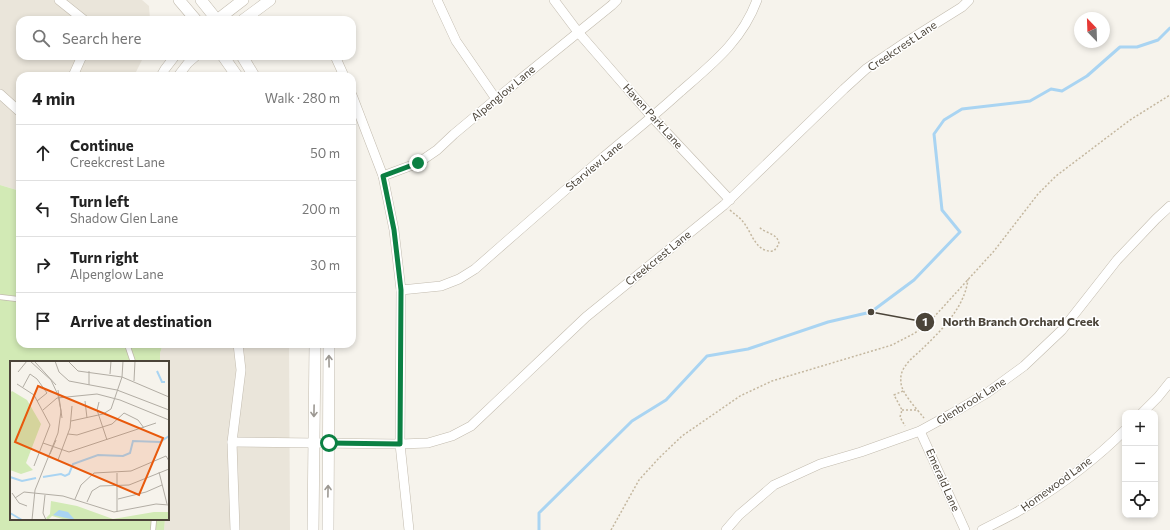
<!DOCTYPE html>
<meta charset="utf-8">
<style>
:root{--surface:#fff;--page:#f2f2f2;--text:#222;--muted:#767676;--line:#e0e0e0}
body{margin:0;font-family:Commissioner,sans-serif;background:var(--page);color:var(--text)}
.controls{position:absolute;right:12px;bottom:12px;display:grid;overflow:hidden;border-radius:8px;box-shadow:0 2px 6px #0003}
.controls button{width:36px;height:36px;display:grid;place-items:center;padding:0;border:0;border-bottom:1px solid var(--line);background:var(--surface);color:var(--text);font:20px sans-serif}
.compass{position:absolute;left:1074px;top:12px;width:36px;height:36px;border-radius:50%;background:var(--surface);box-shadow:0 2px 6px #0003;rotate:337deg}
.stop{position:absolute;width:12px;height:12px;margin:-9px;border:3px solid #0b8043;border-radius:50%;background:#fff}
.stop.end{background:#0b8043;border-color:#fff;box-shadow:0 1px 4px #0008}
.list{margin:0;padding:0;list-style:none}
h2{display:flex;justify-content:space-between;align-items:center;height:52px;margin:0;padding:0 16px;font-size:17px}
h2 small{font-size:13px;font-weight:400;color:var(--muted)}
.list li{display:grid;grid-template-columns:26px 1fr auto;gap:12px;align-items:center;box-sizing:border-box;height:56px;padding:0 16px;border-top:1px solid var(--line)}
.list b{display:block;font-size:15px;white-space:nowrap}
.list p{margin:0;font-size:13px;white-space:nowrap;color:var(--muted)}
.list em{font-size:13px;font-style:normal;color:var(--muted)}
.icon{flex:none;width:22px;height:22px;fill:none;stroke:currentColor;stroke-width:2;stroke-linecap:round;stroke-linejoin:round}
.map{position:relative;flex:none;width:1170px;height:530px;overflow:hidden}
.search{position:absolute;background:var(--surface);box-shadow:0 2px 6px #0003;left:16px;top:16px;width:340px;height:44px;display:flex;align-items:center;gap:10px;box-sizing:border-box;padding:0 14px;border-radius:12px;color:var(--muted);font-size:15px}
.panel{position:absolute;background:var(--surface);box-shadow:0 2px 6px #0003;left:16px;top:72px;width:340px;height:276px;border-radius:12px}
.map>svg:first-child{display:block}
.residential{fill:#eae5da}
.green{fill:#d2eab5}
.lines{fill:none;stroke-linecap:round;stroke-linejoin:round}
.stream{stroke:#a9d4f2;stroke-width:3}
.service-casing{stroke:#c2bbae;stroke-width:6}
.minor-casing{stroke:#c2bbae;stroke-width:10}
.tertiary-casing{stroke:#c2bbae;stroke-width:12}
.path{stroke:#c4b79f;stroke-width:1.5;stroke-dasharray:2 2;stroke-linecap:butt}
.service{stroke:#fff;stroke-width:4.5}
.minor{stroke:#fff;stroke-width:9}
.tertiary{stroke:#fff;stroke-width:11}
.oneway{stroke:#9c9892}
.route{stroke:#0b8043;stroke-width:5}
.labels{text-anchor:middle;stroke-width:3;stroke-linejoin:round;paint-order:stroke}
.street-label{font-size:11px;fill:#4b4439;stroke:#fff}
.inset-river{fill:none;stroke:#a9d4f2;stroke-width:2}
.inset-road{fill:none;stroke:#b2ada4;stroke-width:1}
.view{fill:#e8590c;fill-opacity:0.15;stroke:#e8590c;stroke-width:2}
.inset-edge{fill:none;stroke:#4b4439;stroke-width:2}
.leader{fill:none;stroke:#4b4439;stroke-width:1.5}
.callout-dot{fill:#4b4439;stroke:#fff;stroke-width:1.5}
.mark-label{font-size:12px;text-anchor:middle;font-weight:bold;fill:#fff}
.callout-label{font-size:12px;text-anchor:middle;font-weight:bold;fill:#4b4439;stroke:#fff;stroke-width:3;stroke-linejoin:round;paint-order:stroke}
</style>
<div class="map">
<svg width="1170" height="530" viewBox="0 0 1170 530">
<rect width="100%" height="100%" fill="#f6f3ec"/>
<g class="residential">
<path d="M0,0H142L149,6L150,20H20V56H144L134,76H20V191L0,185Z"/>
<path d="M163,344H289L290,530H164L165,519H168V362H160V353Z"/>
</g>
<path class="green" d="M0,185L20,191V344H163L160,353V362H11V519H165L164,530H0Z"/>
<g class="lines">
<path class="stream" d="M539,530V513L632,421L666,400L707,356L748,349L828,322L871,312L914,280L960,232L942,210L934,134L944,120L962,109L1030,101L1051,89L1062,91L1087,76L1120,47H1137L1158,40L1170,28"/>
<defs>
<g id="service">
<path d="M0,297L17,299L20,297"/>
<path d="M127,344L133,362"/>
<path d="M153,530L154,519"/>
</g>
<g id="minor">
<path d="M59,0L84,20"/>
<path d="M437,0L456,41L496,99"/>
<path d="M554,0L578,32L652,117L730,200"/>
<path d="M335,56L344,76"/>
<path d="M73,76L82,56"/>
<path d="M161,76L165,69L175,56"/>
<path d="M178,76L188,63L196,56"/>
<path d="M0,94L20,112"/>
<path d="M352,95L383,176L394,230L401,290L400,444L409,530"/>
<path d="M383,176L418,163L437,150L454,134L496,99L612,5L617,0"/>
<path d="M401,290L441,286L459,279L475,269C516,233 557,197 599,161C626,138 654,116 680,92C712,64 742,41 757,0"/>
<path d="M1142,413L1158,397L1170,382"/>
<path d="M920,431L965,530"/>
<path d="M232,442L400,444L428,443L452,436L471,426L586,317L724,205L844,89L866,69L906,42L962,7L969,0"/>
<path d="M235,530L232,442L241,370L238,344"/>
<path d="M726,530L739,515L774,485L820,464L861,452L920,431L951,414L987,393L1024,366L1062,330L1117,260L1156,219L1170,206"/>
<path d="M982,530C994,524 1006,518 1017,512C1054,490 1095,460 1125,430"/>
</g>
<g id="tertiary">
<path d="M179,0L196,20"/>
<path d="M201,0L217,20"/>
<path d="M217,20L243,0"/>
<path d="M243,20L270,0"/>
<path d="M223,56L237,76"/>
<path d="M242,56L254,76"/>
<path d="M313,530L315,344"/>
<path d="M328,530L329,344"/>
</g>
</defs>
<use href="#service" class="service-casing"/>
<use href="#minor" class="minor-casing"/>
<use href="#tertiary" class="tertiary-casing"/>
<g class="path">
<path d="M730,210C735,215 740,217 744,223C753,235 756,253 774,251L779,244C778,233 766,234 759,227"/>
<path d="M903,391L894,395L902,410L900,417L905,426"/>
<path d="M902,410H918"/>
<path d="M924,418C917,409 901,393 901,382C900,376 902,370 906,365C910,359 916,355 921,350C941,331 965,307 968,279"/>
<path d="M611,530L639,480L659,458L682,436L727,405L740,396L772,381L892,345L915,333L934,317L994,251L1038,194L1056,176L1130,120L1170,95"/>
</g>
<use href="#service" class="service"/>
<use href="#minor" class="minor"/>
<use href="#tertiary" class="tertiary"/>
</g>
<defs><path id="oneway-shaft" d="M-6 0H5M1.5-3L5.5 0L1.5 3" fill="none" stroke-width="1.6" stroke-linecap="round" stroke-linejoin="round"/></defs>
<g class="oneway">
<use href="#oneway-shaft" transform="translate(329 361) rotate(-91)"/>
<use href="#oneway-shaft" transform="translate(314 411) rotate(91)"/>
<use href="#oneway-shaft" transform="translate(328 491) rotate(-89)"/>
</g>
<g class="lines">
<path class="route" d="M329,443L400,444L401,290L394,230L383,176L418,163"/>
</g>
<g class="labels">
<g class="street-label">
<text transform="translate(902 46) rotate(-34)" y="4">Creekcrest Lane</text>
<text transform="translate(503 93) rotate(-40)" y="4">Alpenglow Lane</text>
<text transform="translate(653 116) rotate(48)" y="4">Haven Park Lane</text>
<text transform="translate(594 166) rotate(-40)" y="4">Starview Lane</text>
<text transform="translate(658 258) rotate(-39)" y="4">Creekcrest Lane</text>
<text transform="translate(971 401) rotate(-32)" y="4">Glenbrook Lane</text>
<text transform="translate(943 480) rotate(66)" y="4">Emerald Lane</text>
<text transform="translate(1056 484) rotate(-36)" y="4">Homewood Lane</text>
</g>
</g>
<g transform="translate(10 361)">
<rect width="159" height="159" fill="#f6f3ec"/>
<path d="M2,30L17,39L31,63L16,102L23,109L11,113L0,109V32ZM41,140L67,145L103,158L144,151H159V159H56L42,155L38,159L36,157L40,153Z" fill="#d2eab5"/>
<path d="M49,149L58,151L65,159L43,154Z" fill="#a9d4f2"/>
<path class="inset-river" d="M147,10L152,21H155M0,116L12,120L26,117M33,116L51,113L55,115L59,113L63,103L88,94L113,95L120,92L123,80L150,81L159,75M0,152L12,159"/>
<path class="inset-road" d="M20,0L41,19L48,34L51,50L48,72L25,129L22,159M45,0L49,11L59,20L107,29L159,49M58,0L68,10L112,16L159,36M25,1L46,24M79,10V24M8,11L17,0M100,13L101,0M124,20L125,0M7,23L24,34L40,64L24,105M13,26L20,13L27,18L37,32L27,40M48,29L52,57M75,40L77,57M89,41L87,49L97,79M33,49L47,37L87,33L110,39L159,59M61,60L93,53L101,48L112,16L113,0M58,73L67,74L102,63L114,52L128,59L134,67M33,82L59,91L146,62M40,93L46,79M48,99L60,67L62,45M149,111L157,143M107,112V151M2,132L9,142L17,145M35,134L33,152L36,159M5,137L14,131L53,135L104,151L146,143L159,144M65,138L71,124L84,112L121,110L156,95L159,100M108,138L136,131L152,124M77,141L82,130L90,125L119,124L159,108"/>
<path class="view" d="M28,25L153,77L129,134L5,81Z"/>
<rect width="159" height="159" class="inset-edge"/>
</g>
<path class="leader" d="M871 312L925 322"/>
<g class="callout-dot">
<circle cx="871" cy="312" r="4"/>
<circle cx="925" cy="322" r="10"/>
</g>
<g class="mark-label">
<text x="925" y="326">1</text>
</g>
<g class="callout-label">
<text x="1021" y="326">North Branch Orchard Creek</text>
</g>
</svg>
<div class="controls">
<button>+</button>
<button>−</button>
<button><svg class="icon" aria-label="locate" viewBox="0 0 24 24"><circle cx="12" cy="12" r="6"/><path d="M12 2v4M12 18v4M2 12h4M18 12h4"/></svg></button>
</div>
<svg class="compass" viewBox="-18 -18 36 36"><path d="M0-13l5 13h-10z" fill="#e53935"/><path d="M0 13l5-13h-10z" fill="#767676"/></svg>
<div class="stop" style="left:329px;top:443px"></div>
<div class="stop end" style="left:418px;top:163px"></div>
<div class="search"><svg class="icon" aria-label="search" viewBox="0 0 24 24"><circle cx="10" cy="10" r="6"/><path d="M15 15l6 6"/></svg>Search here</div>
<section class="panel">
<h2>4 min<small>Walk · 280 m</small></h2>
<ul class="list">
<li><svg class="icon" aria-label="ahead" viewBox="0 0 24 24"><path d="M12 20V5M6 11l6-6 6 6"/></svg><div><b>Continue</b><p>Creekcrest Lane</p></div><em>50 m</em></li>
<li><svg class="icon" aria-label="left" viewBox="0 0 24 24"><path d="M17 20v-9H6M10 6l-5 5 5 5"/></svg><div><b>Turn left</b><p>Shadow Glen Lane</p></div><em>200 m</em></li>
<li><svg class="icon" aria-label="right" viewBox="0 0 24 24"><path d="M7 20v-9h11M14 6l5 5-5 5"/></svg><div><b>Turn right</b><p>Alpenglow Lane</p></div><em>30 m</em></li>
<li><svg class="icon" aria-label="arrive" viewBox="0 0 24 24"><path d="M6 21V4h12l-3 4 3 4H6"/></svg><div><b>Arrive at destination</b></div></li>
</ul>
</section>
</div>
